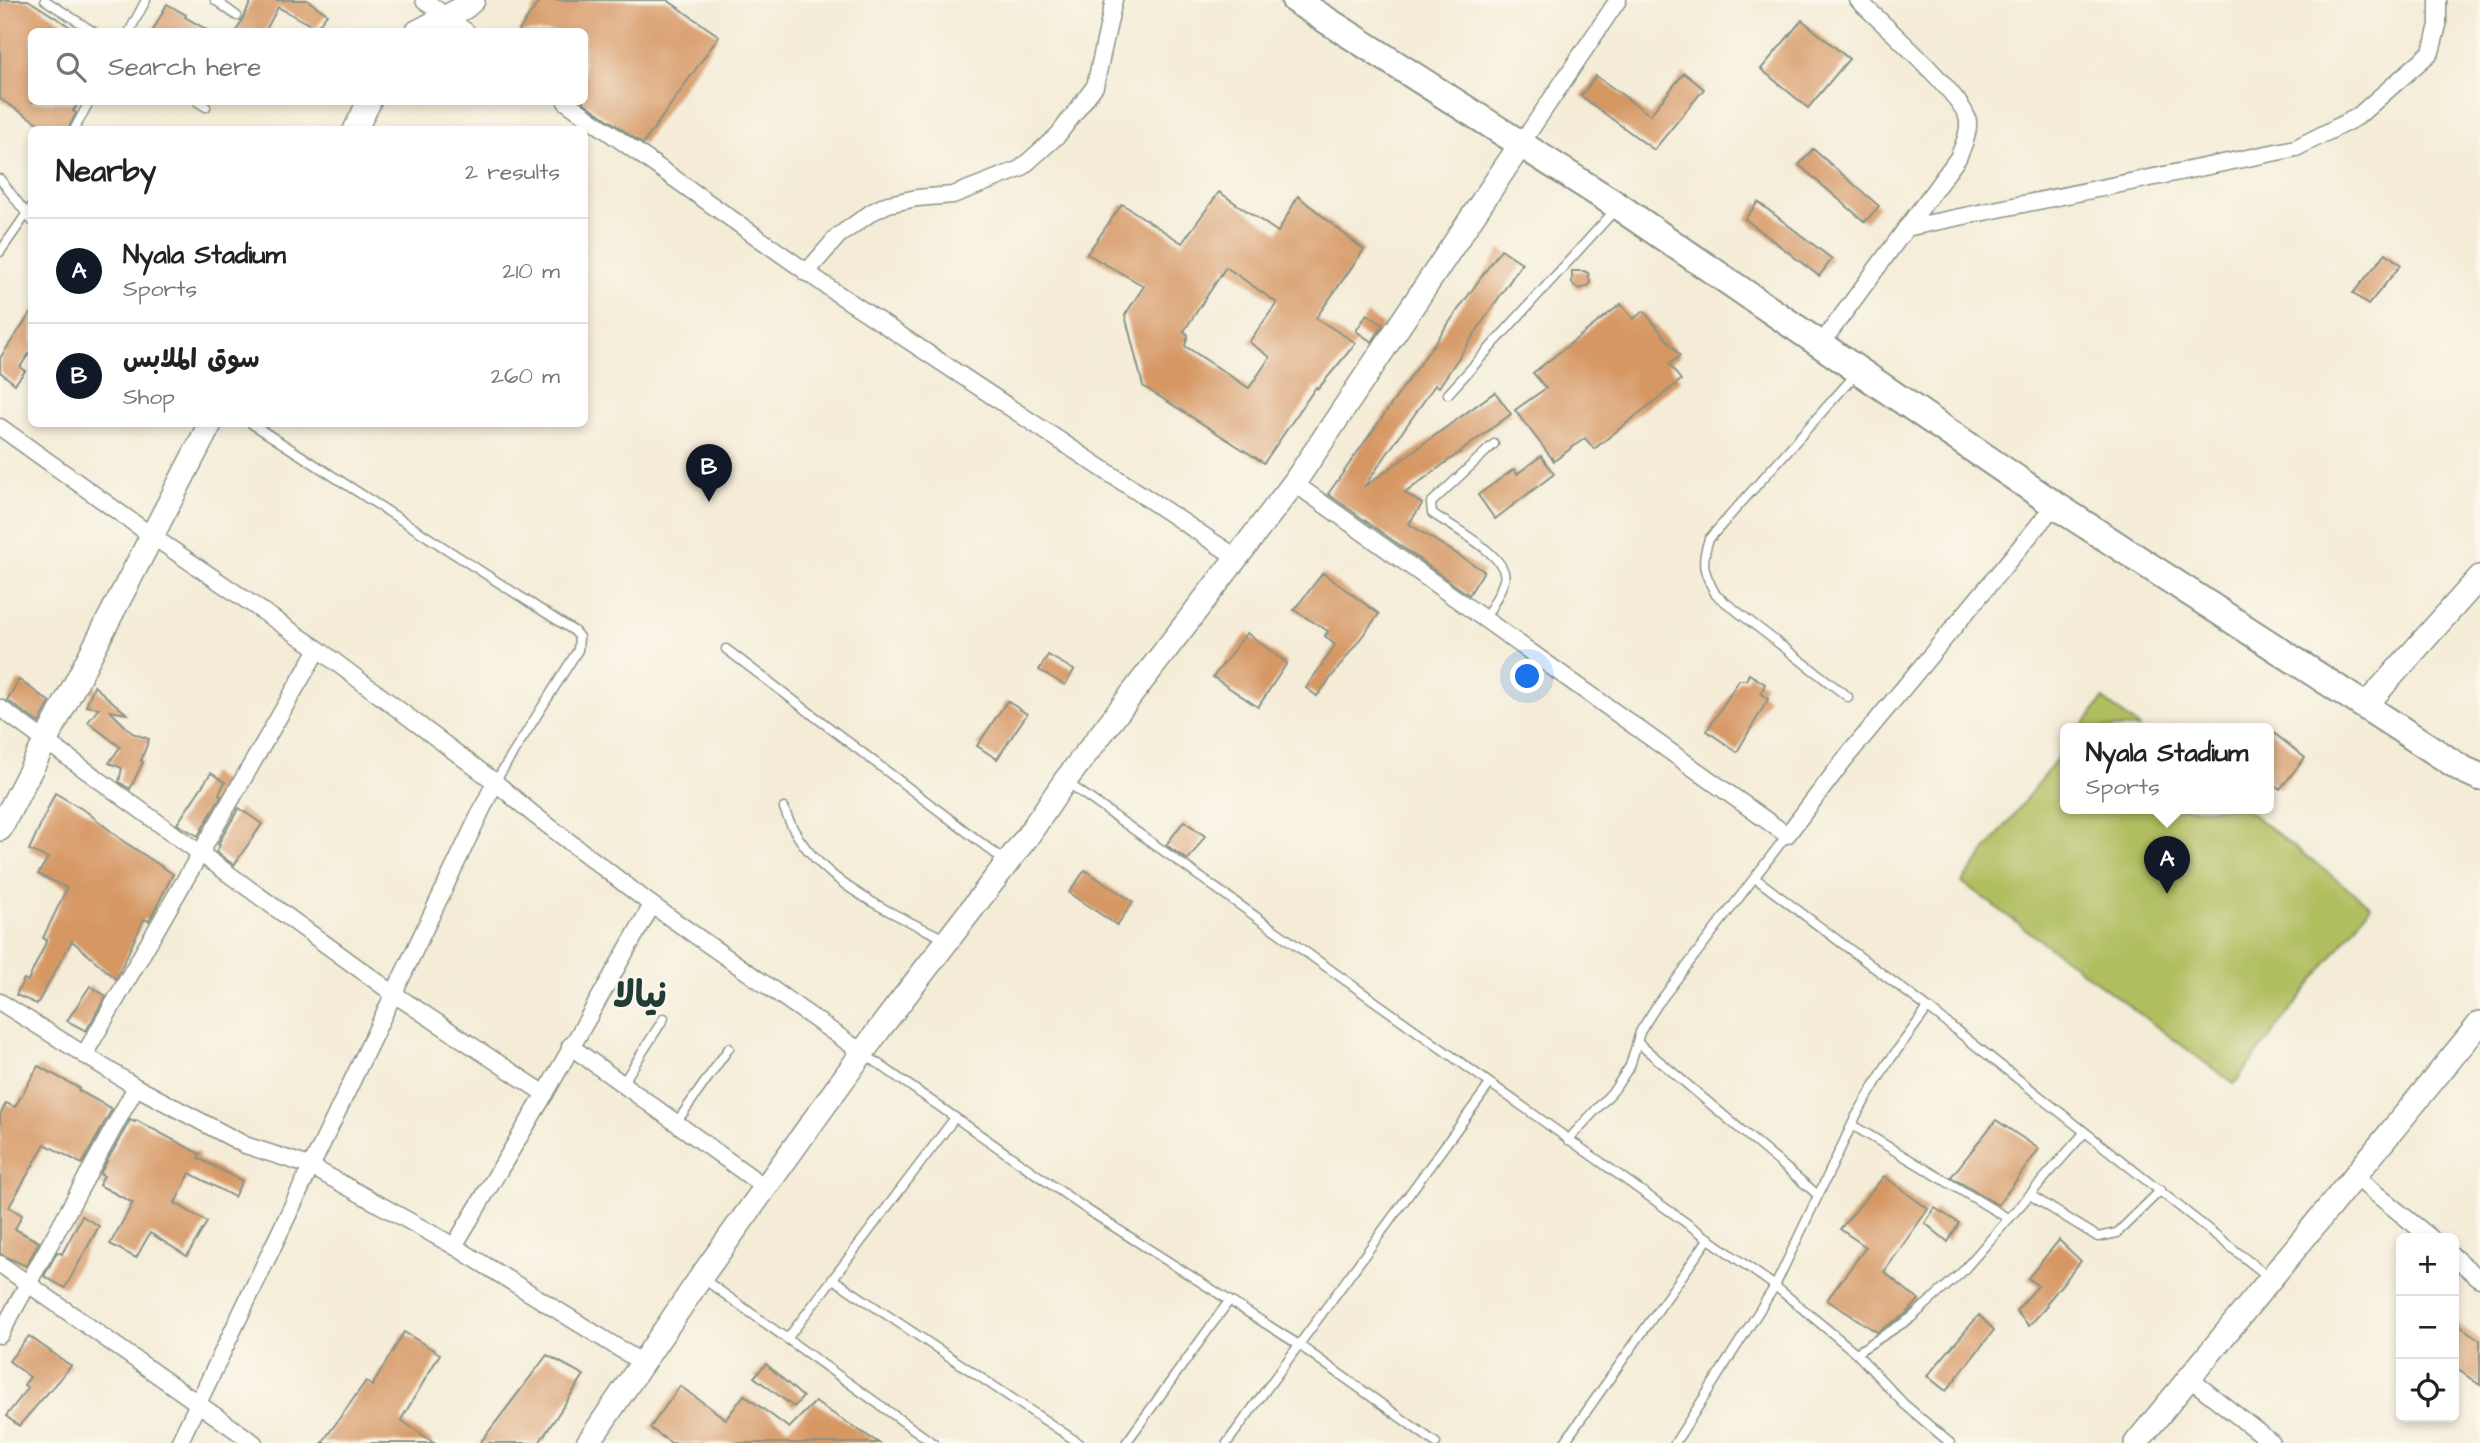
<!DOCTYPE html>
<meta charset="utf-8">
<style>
:root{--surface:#fff;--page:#f2f2f2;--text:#222;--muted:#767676;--line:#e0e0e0;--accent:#111827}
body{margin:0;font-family:"Architects Daughter","Playpen Sans Arabic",sans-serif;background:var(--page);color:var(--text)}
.controls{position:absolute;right:21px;bottom:21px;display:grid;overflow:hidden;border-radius:10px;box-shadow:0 4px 10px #0003}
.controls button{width:63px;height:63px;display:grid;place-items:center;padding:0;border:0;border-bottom:2px solid var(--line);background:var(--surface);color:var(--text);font:35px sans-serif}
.you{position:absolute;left:1528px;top:677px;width:24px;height:24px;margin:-18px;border:5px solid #fff;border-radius:50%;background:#1a73e8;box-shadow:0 0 0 10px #1a73e833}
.badge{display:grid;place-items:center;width:46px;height:46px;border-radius:50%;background:var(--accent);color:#fff;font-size:23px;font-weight:700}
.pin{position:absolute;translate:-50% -58px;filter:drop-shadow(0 2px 4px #0008)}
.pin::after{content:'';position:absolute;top:37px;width:24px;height:21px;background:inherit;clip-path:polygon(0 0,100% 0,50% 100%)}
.popup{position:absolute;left:2060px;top:723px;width:214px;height:91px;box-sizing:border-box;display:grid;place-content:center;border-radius:10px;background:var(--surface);filter:drop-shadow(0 2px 5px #0005);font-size:23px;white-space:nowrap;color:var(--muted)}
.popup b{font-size:26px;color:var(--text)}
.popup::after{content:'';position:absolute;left:50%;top:100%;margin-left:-14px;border:14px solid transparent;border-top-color:var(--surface)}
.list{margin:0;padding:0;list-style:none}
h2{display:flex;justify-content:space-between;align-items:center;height:91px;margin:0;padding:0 28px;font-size:30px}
h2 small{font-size:23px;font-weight:400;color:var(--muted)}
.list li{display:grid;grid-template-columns:46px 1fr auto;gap:21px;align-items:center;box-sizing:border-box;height:105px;padding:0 28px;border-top:2px solid var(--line)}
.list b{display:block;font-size:26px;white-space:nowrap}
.list p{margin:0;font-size:23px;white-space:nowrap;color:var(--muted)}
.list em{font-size:23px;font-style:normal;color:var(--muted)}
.icon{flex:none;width:38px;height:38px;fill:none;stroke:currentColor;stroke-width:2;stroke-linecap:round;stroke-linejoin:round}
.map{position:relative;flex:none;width:2480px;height:1443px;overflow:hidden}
.search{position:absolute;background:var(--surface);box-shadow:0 4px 10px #0003;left:28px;top:28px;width:560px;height:77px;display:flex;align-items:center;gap:18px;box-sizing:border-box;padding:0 24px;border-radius:10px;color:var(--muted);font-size:26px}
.panel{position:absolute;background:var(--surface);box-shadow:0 4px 10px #0003;left:28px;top:126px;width:560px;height:301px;border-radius:10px}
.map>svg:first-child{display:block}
.green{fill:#b1be60;stroke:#687e4a;stroke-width:2}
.building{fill:#d69764;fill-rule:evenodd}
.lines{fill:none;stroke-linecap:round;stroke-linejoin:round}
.lane-casing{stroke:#8a9486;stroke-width:11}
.street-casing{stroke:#8a9486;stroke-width:19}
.secondary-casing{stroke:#8a9486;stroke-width:26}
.primary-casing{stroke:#8a9486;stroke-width:30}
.lane{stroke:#fff;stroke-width:8}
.street{stroke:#fff;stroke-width:16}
.secondary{stroke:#fff;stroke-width:23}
.primary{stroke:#fff;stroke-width:26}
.labels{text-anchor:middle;stroke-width:5;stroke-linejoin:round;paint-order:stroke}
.town-label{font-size:37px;font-weight:bold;fill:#1f3d34;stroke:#fbf7ec}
</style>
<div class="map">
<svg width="2480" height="1443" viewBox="0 0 2480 1443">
<rect width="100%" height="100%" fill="#fbf7ec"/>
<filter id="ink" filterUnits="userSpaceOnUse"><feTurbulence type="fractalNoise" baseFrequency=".0143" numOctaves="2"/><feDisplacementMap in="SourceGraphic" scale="14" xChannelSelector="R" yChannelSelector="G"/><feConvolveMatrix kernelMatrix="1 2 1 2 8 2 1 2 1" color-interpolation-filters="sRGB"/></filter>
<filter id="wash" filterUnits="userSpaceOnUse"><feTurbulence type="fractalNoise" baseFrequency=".00686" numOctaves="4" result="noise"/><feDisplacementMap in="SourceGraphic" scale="28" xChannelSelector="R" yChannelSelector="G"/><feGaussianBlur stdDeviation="1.57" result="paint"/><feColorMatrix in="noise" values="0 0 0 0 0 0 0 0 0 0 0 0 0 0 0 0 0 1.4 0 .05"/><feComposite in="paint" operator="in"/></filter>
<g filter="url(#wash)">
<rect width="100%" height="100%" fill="#f4ecd7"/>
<g class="green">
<path d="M2103,699L2140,728H2081Z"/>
<path d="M2065,748L2066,808H2244L2371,906L2234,1084L1962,882Z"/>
</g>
<g id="blocks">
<g class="building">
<path d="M0,0H28L78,32H32V102H79L73,111L76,113L68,130H49L0,99Z"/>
<path d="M252,0H307L327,14L316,28L278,7L265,32H236Z"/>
<path d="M540,0H667L719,36L643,144L583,102L584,32H518Z"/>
<path d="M167,4L186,15L185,17L211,32H152Z"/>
<path d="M1802,20L1849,59L1808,108L1761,69Z"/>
<path d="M1684,73L1704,89L1654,150L1581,96L1596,76L1650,115Z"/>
<path d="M1813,149L1879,206L1865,222L1799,165Z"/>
<path d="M1219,192L1278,232L1298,196L1364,250L1316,318L1356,343L1318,389L1316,387L1264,463L1143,386L1125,315L1144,286L1087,254L1122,204L1182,243ZM1226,267L1277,303L1249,342L1270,357L1249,388L1185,346L1188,335L1184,331Z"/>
<path d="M1758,202L1832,259L1819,276L1745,219Z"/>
<path d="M1501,249L1522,263L1439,387L1435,385L1364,487L1495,392L1511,414L1405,493L1422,504L1409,524L1484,571L1469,595L1328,494Z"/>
<path d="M2386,253L2401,265L2368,305L2353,293Z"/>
<path d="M1572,271H1584L1588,273L1590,282L1588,286L1579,289L1575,287L1572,283Z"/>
<path d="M1621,304L1633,319L1644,311L1680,356L1669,364L1681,380L1594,449L1585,438L1554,461L1515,410L1546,388L1533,373Z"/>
<path d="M32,311V349L20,367L25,371L15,384L0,372V358Z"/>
<path d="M1367,314L1383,325L1372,342L1356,331Z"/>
<path d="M1541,456L1554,474L1495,519L1478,495L1514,469L1517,474Z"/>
<path d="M1323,573L1379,614L1317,696L1306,688L1335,645L1325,636L1328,631L1294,610Z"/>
<path d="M1247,633L1287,663L1258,707L1213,677Z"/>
<path d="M1048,655L1074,670L1065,685L1039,670Z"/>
<path d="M1749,674L1765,684L1761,693L1768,699L1737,752L1707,731L1739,680H1746Z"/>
<path d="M19,680L50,702L39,723L7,700Z"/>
<path d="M94,686L127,714L110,711L132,733L149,739L141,761L143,762L130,789L119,782L122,768L109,763L120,747L88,722L99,708L86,706Z"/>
<path d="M1007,701L1027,714L997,759L977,746Z"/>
<path d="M2269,729L2305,758L2280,789L2269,780Z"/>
<path d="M211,773L225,782L219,794L221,796L198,836L177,824Z"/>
<path d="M55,793L87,812L123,841L173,874L149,921L144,919L116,979L72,941L37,1004L16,995L24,979L28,981L47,940L43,938L67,888L38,874L48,858L29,850Z"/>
<path d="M239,808L262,824L234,865L216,852L220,845L218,844Z"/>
<path d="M1184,821L1205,836L1188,860L1166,845Z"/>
<path d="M1085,870L1133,902L1117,925L1069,893Z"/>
<path d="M90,986L106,996L86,1031L67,1021Z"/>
<path d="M38,1066L79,1088L78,1090L112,1109L82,1164L45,1144L9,1207L22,1215L15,1229L39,1242L26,1266L0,1254V1115L6,1103L15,1107Z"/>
<path d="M130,1120L135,1122L136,1120L200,1154L198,1158L242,1181L234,1197L190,1173L175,1203L207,1222L187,1256L150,1233L136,1258L110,1244L133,1203L99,1185L104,1176L100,1174Z"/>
<path d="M1996,1120L2039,1149L1998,1205L1951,1177Z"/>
<path d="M1884,1176L1928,1209L1884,1272L1919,1300L1907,1313L1877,1332L1827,1300L1866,1247L1840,1229Z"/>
<path d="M1935,1208L1959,1223L1948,1242L1925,1223Z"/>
<path d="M82,1216L99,1226L65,1288L44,1276L57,1252L62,1254Z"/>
<path d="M2059,1240L2081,1261L2046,1304L2047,1306L2029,1326L2016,1311L2038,1286L2028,1278Z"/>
<path d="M1979,1315L1994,1330L1946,1391L1927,1376Z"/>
<path d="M2454,1322L2480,1340V1385L2454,1367Z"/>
<path d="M404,1332L440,1354L401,1420L434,1443H322L366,1381L372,1386Z"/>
<path d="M29,1336L71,1366L19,1426L6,1416L28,1388L24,1385L30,1377L9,1361Z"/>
<path d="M547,1355L584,1375L539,1443H480Z"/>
<path d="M766,1364L803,1397L794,1407L754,1377Z"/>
<path d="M680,1386L726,1419L744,1395L789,1428L815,1402L879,1443H671L650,1428Z"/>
</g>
</g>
</g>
<g filter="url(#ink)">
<use href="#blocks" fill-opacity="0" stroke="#8a9486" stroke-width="2"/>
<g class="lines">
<defs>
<g id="lane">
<path d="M45,0L94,32"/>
<path d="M215,0L237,16"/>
<path d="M129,32L146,0"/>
<path d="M198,102L206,107"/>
<path d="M74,130L89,102"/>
<path d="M0,179L32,221"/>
<path d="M0,252L32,206"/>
<path d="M1448,394L1616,209"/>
<path d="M252,424L574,631L579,637L578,650L495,782"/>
<path d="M1485,619C1491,607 1500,594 1504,580C1511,557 1450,526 1432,513L1431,503L1494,444"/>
<path d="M726,649L1005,861"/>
<path d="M1848,697L1716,595C1704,573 1700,564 1709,539L1855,375"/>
<path d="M1068,783L1775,1286L1856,1353L1904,1404L1950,1443"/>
<path d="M784,808C808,878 884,909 945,939"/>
<path d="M1755,878L1928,1008L2270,1278"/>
<path d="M1637,1042L1818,1195"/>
<path d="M863,1053L1086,1209L1299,1345L1436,1443"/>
<path d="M623,1083L664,1018"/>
<path d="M676,1123L729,1048"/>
<path d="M1852,1125L2009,1219"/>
<path d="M1568,1140L1614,1090L1630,1066L1640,1032L1657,1005L1787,835"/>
<path d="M2030,1195L2098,1237L2117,1233L2161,1190"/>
<path d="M702,1278L933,1443"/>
<path d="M833,1279L1079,1443"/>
<path d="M787,1339L954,1119"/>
<path d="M1856,1353L1911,1318L1961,1273L2085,1132"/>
<path d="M1126,1443L1229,1301"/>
<path d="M1227,1443L1490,1084"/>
<path d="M1564,1443L1709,1238"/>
<path d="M1675,1443L1775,1286L1856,1116L1887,1064L1928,1008"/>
</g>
<g id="street">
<path d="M424,0L467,32"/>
<path d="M566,102L835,292L1236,557"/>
<path d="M1521,144L1618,0"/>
<path d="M1906,228L2296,148L2357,117L2431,52L2438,25V0"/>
<path d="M806,273L838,236L872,212L888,204L917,198L953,195L1020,169L1058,135L1095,86L1114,0"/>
<path d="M1821,344L1958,158C1963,146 1969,134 1968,121C1966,98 1879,20 1858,0"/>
<path d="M0,427L152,536L318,649L495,782L533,814L652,905L863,1053"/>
<path d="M1294,483L1787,835L1844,760L2055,505"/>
<path d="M0,708L394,994L545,1094"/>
<path d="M0,1002L136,1087L245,1145L310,1166L454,1246L641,1362"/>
<path d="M570,1046L766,1188"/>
<path d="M84,1055L318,649"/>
<path d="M2354,1176L2431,1238"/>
<path d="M454,1246L545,1094L652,905"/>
<path d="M2454,1257L2480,1279"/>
<path d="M0,1264L254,1443"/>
<path d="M0,1335L136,1087"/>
<path d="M2189,1378L2272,1443"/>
<path d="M179,1443L495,782"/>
</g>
<g id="secondary">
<path d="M417,32L465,7L473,0"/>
<path d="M355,130L369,102"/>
<path d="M2365,706L2480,577"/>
<path d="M0,829L210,424"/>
<path d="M588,1443L701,1277L878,1031L1027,837L1065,781L1294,483L1521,144"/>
<path d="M2136,1443L2480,1023"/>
</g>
<path id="primary" d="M1295,0L1618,206L2055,505L2462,769L2480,777"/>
</defs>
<use href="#lane" class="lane-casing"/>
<use href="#street" class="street-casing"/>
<use href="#secondary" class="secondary-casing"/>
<use href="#primary" class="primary-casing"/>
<use href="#lane" class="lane"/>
<use href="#street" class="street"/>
<use href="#secondary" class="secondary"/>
<use href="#primary" class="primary"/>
</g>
</g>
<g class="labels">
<g class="town-label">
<text x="640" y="1007">نيالا</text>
</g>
</g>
</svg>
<div class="controls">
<button>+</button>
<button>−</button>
<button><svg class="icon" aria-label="locate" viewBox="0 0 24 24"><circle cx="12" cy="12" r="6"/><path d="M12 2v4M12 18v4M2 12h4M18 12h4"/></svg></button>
</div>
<div class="you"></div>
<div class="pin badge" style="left:2167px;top:894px">A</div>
<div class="popup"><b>Nyala Stadium</b>Sports</div>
<div class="pin badge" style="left:709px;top:502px">B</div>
<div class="search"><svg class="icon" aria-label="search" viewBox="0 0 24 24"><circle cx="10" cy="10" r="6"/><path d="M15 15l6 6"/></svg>Search here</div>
<section class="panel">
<h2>Nearby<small>2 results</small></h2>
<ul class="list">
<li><span class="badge">A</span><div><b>Nyala Stadium</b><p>Sports</p></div><em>210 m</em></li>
<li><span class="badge">B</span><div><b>سوق الملابس</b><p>Shop</p></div><em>260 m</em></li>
</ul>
</section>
</div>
